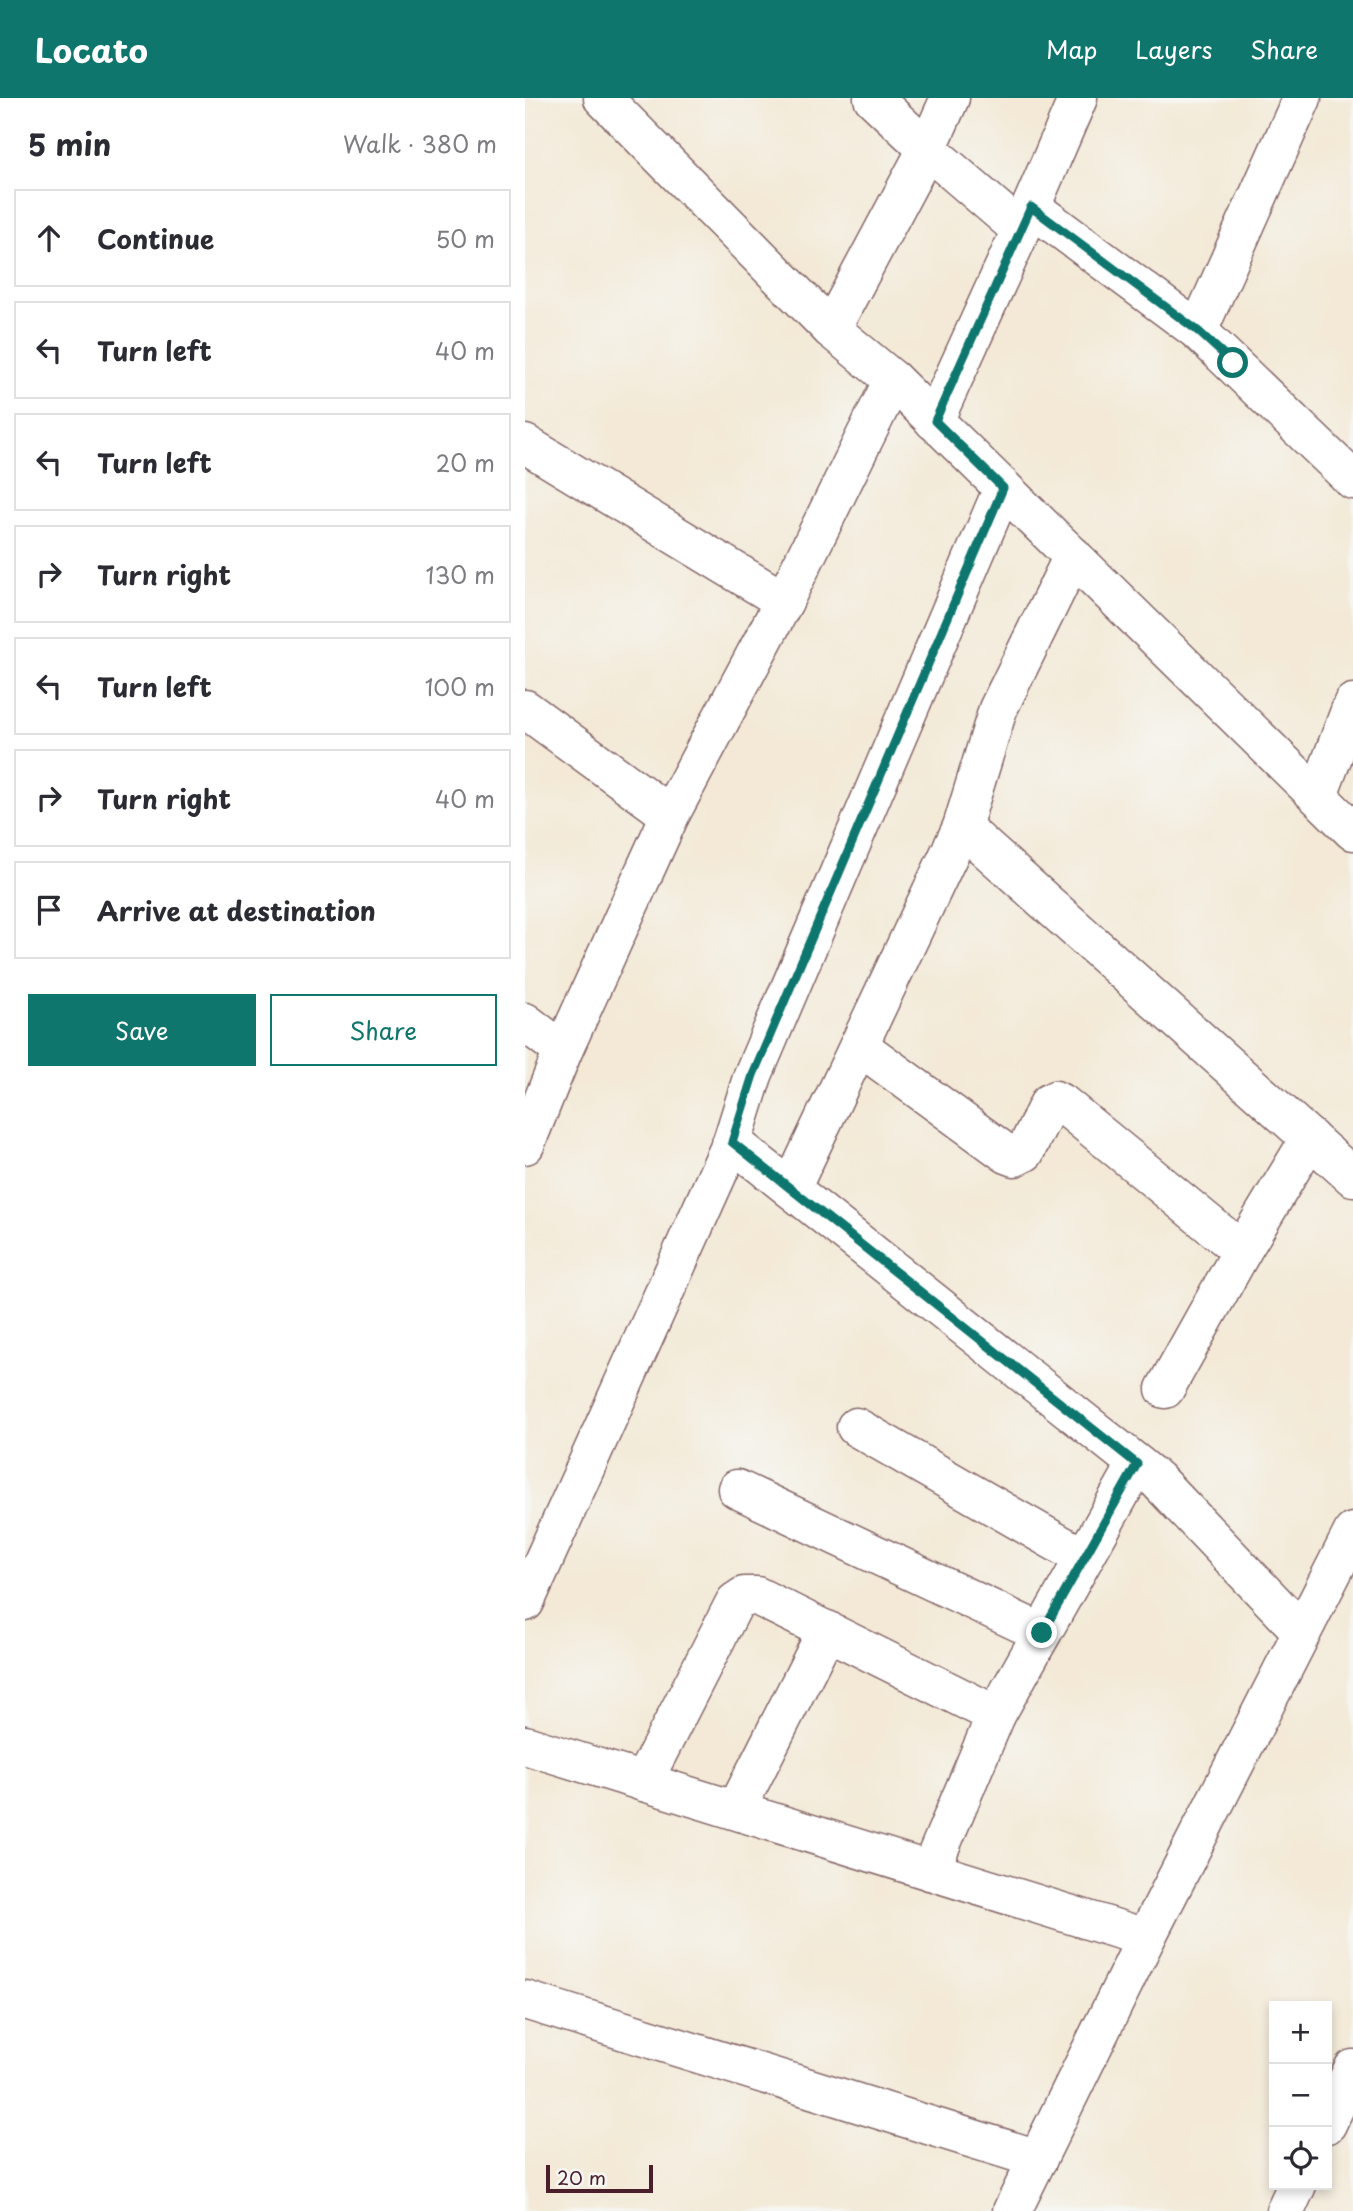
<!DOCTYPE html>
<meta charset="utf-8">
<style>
:root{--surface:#fff;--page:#f7f7f7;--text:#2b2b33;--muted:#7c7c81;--line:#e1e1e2;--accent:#0f766e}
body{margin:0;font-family:"Playpen Sans",sans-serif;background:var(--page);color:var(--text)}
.controls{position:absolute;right:21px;bottom:21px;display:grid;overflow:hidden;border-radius:0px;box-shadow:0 4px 10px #0003}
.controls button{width:63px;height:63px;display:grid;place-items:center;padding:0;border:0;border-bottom:2px solid var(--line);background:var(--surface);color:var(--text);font:35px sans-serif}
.scale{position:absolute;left:21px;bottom:18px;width:107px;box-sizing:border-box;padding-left:7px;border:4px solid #4a1f2b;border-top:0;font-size:19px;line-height:24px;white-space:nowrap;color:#4a1f2b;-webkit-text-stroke:5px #f6f6f2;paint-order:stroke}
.stop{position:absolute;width:21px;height:21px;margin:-16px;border:5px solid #0f766e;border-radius:50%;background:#fff}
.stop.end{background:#0f766e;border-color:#fff;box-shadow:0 2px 7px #0008}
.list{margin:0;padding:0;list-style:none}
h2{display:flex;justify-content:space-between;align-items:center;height:91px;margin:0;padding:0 28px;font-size:30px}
h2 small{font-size:23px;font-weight:400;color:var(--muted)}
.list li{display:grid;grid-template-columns:46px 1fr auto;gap:21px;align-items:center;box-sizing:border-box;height:98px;margin:0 14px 14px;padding:0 14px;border:2px solid var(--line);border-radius:0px}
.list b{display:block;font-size:26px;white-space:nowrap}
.list em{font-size:23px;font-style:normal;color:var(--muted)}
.actions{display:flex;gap:14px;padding:21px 28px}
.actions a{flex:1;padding:16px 0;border:2px solid var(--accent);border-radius:0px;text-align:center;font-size:24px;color:var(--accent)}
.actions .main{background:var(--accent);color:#fff}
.icon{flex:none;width:38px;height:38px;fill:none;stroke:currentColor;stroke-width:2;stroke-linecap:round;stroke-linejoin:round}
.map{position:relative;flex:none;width:828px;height:2113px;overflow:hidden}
header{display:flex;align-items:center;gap:42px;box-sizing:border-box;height:98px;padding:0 35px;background:var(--accent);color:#fff}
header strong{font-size:33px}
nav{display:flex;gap:38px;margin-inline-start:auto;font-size:24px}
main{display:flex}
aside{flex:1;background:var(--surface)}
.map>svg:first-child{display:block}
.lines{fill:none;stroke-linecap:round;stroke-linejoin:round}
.street-casing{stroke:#856667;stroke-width:41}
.street{stroke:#fff;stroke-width:38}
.route{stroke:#0f766e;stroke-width:9}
</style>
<header>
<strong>Locato</strong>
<nav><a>Map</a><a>Layers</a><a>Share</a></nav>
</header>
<main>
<aside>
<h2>5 min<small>Walk · 380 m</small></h2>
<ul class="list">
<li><svg class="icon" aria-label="ahead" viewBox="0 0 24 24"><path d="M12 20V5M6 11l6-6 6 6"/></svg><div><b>Continue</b></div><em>50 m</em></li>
<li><svg class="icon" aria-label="left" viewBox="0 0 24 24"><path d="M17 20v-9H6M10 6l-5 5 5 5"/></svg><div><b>Turn left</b></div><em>40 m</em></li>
<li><svg class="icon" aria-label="left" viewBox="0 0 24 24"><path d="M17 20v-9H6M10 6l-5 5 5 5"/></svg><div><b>Turn left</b></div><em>20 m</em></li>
<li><svg class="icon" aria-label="right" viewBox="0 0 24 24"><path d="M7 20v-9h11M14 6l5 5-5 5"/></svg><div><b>Turn right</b></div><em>130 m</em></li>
<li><svg class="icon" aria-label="left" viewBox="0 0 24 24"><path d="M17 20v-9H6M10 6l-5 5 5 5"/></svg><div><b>Turn left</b></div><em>100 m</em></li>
<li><svg class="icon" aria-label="right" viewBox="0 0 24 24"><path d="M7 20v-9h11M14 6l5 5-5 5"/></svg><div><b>Turn right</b></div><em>40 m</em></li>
<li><svg class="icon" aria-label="arrive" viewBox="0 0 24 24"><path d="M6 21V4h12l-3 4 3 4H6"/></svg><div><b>Arrive at destination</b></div></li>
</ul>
<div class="actions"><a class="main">Save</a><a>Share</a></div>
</aside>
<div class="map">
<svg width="828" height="2113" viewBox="0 0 828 2113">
<rect width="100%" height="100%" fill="#f6f6f2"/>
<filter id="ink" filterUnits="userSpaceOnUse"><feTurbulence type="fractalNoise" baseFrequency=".0143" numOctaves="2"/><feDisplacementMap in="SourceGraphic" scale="14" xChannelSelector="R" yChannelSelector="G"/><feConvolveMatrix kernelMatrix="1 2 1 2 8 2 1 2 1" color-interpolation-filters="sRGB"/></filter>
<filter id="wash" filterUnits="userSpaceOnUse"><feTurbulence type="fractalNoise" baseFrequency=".00686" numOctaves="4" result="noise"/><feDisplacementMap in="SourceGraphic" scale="28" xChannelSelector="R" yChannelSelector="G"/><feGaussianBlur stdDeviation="1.57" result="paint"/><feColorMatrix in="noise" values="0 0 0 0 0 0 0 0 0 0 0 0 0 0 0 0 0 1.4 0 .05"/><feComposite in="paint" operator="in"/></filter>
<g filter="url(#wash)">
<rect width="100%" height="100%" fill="#f3e9d6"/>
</g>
<g filter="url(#ink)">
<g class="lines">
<defs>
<g id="street">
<path d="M78,0L306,231L368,282L828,733"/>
<path d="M348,0L402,51L496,132"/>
<path d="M506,109L673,233L828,382"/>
<path d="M306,231L402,51L425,0"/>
<path d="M673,233L777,0"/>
<path d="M409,323L496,132L553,0"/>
<path d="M0,346L259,503"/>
<path d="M0,611L145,717"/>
<path d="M793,698L828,605"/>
<path d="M437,729L828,1079"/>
<path d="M0,924L38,953"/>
<path d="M334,948L482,1056L490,1059L500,1054L524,1005L530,1002L539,1007L717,1153"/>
<path d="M207,1044L631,1381L777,1534"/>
<path d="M0,1047L38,953L145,717L259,503L368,282"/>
<path d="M266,1091L437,729L473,611L548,458"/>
<path d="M640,1291L717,1153L785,1040"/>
<path d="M331,1329L559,1460"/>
<path d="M212,1391L517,1535"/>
<path d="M0,1504L207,1044L228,977L478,390"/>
<path d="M0,1647L621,1840"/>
<path d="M118,1684L210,1504L219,1498H232L471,1617"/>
<path d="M211,1712L302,1532"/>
<path d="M405,1773L471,1617L612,1366"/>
<path d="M0,1902L513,2061"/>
<path d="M802,2026L828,1971"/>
<path d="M487,2113L621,1840L828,1434"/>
<path d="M760,2113L772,2087"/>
</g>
</defs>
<use href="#street" class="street-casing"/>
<use href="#street" class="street"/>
</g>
</g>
<g class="lines" filter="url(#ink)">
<path class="route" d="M517,1535L612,1366L207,1044L228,977L478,390L410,323L506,109L673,233L708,265"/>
</g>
</svg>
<div class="controls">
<button>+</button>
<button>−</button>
<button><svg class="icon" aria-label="locate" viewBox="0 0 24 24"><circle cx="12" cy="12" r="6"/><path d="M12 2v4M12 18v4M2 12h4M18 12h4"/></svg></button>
</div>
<div class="scale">20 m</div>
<div class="stop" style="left:708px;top:265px"></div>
<div class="stop end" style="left:517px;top:1535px"></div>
</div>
</main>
